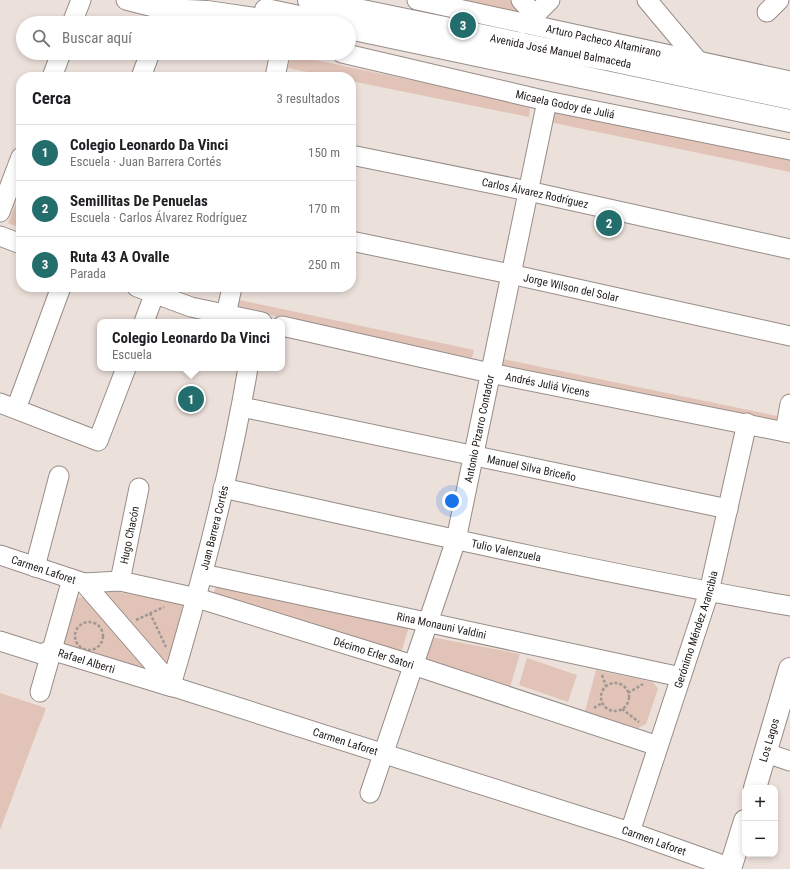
<!DOCTYPE html>
<html lang="es">
<meta charset="utf-8">
<style>
:root{--surface:#fff;--page:#f6f6f6;--text:#202124;--muted:#757577;--line:#e0e0e0;--accent:#236e6c}
body{margin:0;font-family:"Roboto Condensed",sans-serif;background:var(--page);color:var(--text)}
.controls{position:absolute;right:12px;bottom:12px;display:grid;overflow:hidden;border-radius:8px;box-shadow:0 2px 6px #0003}
.controls button{width:36px;height:36px;display:grid;place-items:center;padding:0;border:0;border-bottom:1px solid var(--line);background:var(--surface);color:var(--text);font:20px sans-serif}
.you{position:absolute;left:452px;top:501px;width:14px;height:14px;margin:-10px;border:3px solid #fff;border-radius:50%;background:#1a73e8;box-shadow:0 0 0 6px #1a73e833}
.badge{display:grid;place-items:center;width:26px;height:26px;border-radius:50%;background:var(--accent);color:#fff;font-size:13px;font-weight:700}
.pin{position:absolute;translate:-50% -50%;border:2px solid #fff;box-shadow:0 1px 4px #0006}
.popup{position:absolute;left:97px;top:319px;width:188px;height:52px;box-sizing:border-box;display:grid;place-content:center;border-radius:8px;background:var(--surface);filter:drop-shadow(0 1px 3px #0005);font-size:13px;white-space:nowrap;color:var(--muted)}
.popup b{font-size:15px;color:var(--text)}
.popup::after{content:'';position:absolute;left:50%;top:100%;margin-left:-8px;border:8px solid transparent;border-top-color:var(--surface)}
.list{margin:0;padding:0;list-style:none}
h2{display:flex;justify-content:space-between;align-items:center;height:52px;margin:0;padding:0 16px;font-size:17px}
h2 small{font-size:13px;font-weight:400;color:var(--muted)}
.list li{display:grid;grid-template-columns:26px 1fr auto;gap:12px;align-items:center;box-sizing:border-box;height:56px;padding:0 16px;border-top:1px solid var(--line)}
.list b{display:block;font-size:15px;white-space:nowrap}
.list p{margin:0;font-size:13px;white-space:nowrap;color:var(--muted)}
.list em{font-size:13px;font-style:normal;color:var(--muted)}
.icon{flex:none;width:22px;height:22px;fill:none;stroke:currentColor;stroke-width:2;stroke-linecap:round;stroke-linejoin:round}
.map{position:relative;flex:none;width:790px;height:869px;overflow:hidden}
.search{position:absolute;background:var(--surface);box-shadow:0 2px 6px #0003;left:16px;top:16px;width:340px;height:44px;display:flex;align-items:center;gap:10px;box-sizing:border-box;padding:0 14px;border-radius:22px;color:var(--muted);font-size:15px}
.panel{position:absolute;background:var(--surface);box-shadow:0 2px 6px #0003;left:16px;top:72px;width:340px;height:220px;border-radius:16px}
.map>svg:first-child{display:block}
.green{fill:#e1c4b7}
.lines{fill:none;stroke-linecap:round;stroke-linejoin:round}
.minor-casing{stroke:#978c87;stroke-width:21}
.major-casing{stroke:#978c87;stroke-width:24}
.path{stroke:#a09792;stroke-width:2.5;stroke-dasharray:3 2;stroke-linecap:butt}
.minor{stroke:#fff;stroke-width:19}
.major{stroke:#fff;stroke-width:22}
.labels{text-anchor:middle;stroke-width:4;stroke-linejoin:round;paint-order:stroke}
.street-label{font-size:11px;fill:#1e1917;stroke:#f9ede7}
</style>
<div class="map">
<svg width="790" height="869" viewBox="0 0 790 869">
<rect width="100%" height="100%" fill="#ece0da"/>
<g class="green">
<path d="M456,0H510L519,10L516,13Z"/>
<path d="M291,55L516,102L530,108L529,117L351,81V77H332L288,68Z"/>
<path d="M551,111L790,160V172L549,122Z"/>
<path d="M17,201L21,202V228L8,223Z"/>
<path d="M235,299L474,350L472,358L234,307Z"/>
<path d="M503,359L777,416L776,424L502,367Z"/>
<path d="M218,581L409,627L401,653L212,597Z"/>
<path d="M97,588L189,605L173,666H161Z"/>
<path d="M87,597L156,679L59,648L72,598Z"/>
<path d="M431,637L520,654L510,687L424,659Z"/>
<path d="M527,658L577,675L568,702L519,685Z"/>
<path d="M596,670L653,682L658,689L646,724L638,728L585,711Z"/>
<path d="M0,693L46,708L0,830Z"/>
</g>
<g class="lines">
<defs>
<g id="minor">
<path d="M126,0L181,14"/>
<path id="s1" d="M417,0L790,81"/>
<path d="M521,0L535,15L524,24"/>
<path d="M647,0L699,62"/>
<path d="M767,12L779,0"/>
<path d="M535,15L550,0"/>
<path d="M72,23L81,0"/>
<path id="s2" d="M342,53L547,101L790,150"/>
<path d="M52,77L61,53"/>
<path d="M141,77L150,53"/>
<path d="M275,77L280,53"/>
<path id="s3" d="M351,155L528,191L790,249"/>
<path d="M0,212L21,157"/>
<path d="M0,236L21,244"/>
<path id="s4" d="M351,241L510,274L790,336"/>
<path d="M137,287L191,307L262,322"/>
<path d="M226,315L232,287"/>
<path d="M144,322L157,287"/>
<path id="s5" d="M282,326L490,373L790,433"/>
<path d="M0,403L98,441L126,368"/>
<path id="s6" d="M242,407L728,509"/>
<path d="M16,409L61,287"/>
<path d="M785,432L790,404"/>
<path id="s7" d="M223,488C412,530 600,573 790,606"/>
<path id="s8" d="M0,555L84,583L174,687L630,832L731,868"/>
<path d="M35,567L59,476"/>
<path id="s9" d="M203,574L681,677"/>
<path id="s10" d="M120,581L139,488"/>
<path id="s11" d="M84,583L120,581L197,598L413,665L658,746"/>
<path id="s12" d="M0,641L41,654L51,650L172,687"/>
<path id="s13" d="M171,685C202,581 230,475 248,368"/>
<path d="M40,692L72,579"/>
<path d="M766,753L790,761"/>
<path id="s14" d="M370,793L456,540L547,101"/>
<path id="s15" d="M630,832L709,592L747,423"/>
</g>
<g id="major">
<path id="s16" d="M309,0L541,48L611,60L790,98"/>
<path d="M166,10L207,12L282,23"/>
<path d="M266,10L327,23"/>
<path d="M349,28L790,121"/>
<path id="s17" d="M755,788L790,669"/>
<path d="M730,869L745,821"/>
</g>
</defs>
<use href="#minor" class="minor-casing"/>
<use href="#major" class="major-casing"/>
<g class="path">
<path d="M150,613L166,647"/>
<path d="M136,620L164,607"/>
<circle cx="89" cy="636" r="14"/>
<path d="M602,675L606,686"/>
<circle cx="615" cy="697" r="14"/>
<path d="M628,693L643,684"/>
<path d="M594,708L602,703"/>
<path d="M622,709L639,722"/>
</g>
<use href="#minor" class="minor"/>
<use href="#major" class="major"/>
</g>
<g class="labels">
<g class="street-label">
<text dy="4" stroke="none"><textPath href="#s1" startOffset="191">Arturo Pacheco Altamirano</textPath></text>
<text dy="4" stroke="none"><textPath href="#s16" startOffset="257">Avenida José Manuel Balmaceda</textPath></text>
<text dy="4" stroke="none"><textPath href="#s2" startOffset="229">Micaela Godoy de Juliá</textPath></text>
<text dy="4" stroke="none"><textPath href="#s3" startOffset="188">Carlos Álvarez Rodríguez</textPath></text>
<text dy="4" stroke="none"><textPath href="#s4" startOffset="225">Jorge Wilson del Solar</textPath></text>
<text dy="4" stroke="none"><textPath href="#s5" startOffset="272">Andrés Juliá Vicens</textPath></text>
<text dy="4" stroke="none"><textPath href="#s14" startOffset="381">Antonio Pizarro Contador</textPath></text>
<text dy="4" stroke="none"><textPath href="#s6" startOffset="296">Manuel Silva Briceño</textPath></text>
<text dy="4" stroke="none"><textPath href="#s13" startOffset="163">Juan Barrera Cortés</textPath></text>
<text dy="4" stroke="none"><textPath href="#s10" startOffset="47">Hugo Chacón</textPath></text>
<text dy="4" stroke="none"><textPath href="#s7" startOffset="290">Tulio Valenzuela</textPath></text>
<text dy="4" stroke="none"><textPath href="#s8" startOffset="46">Carmen Laforet</textPath></text>
<text dy="4" stroke="none"><textPath href="#s9" startOffset="244">Rina Monauni Valdini</textPath></text>
<text dy="4" stroke="none"><textPath href="#s15" startOffset="213">Gerónimo Méndez Arancibia</textPath></text>
<text dy="4" stroke="none"><textPath href="#s11" startOffset="300">Décimo Erler Satori</textPath></text>
<text dy="4" stroke="none"><textPath href="#s12" startOffset="91">Rafael Alberti</textPath></text>
<text dy="4" stroke="none"><textPath href="#s17" startOffset="50">Los Lagos</textPath></text>
<text dy="4" stroke="none"><textPath href="#s8" startOffset="406">Carmen Laforet</textPath></text>
<text dy="4" stroke="none"><textPath href="#s8" startOffset="730">Carmen Laforet</textPath></text>
</g>
</g>
</svg>
<div class="controls">
<button>+</button>
<button>−</button>
</div>
<div class="you"></div>
<div class="pin badge" style="left:191px;top:399px">1</div>
<div class="popup"><b>Colegio Leonardo Da Vinci</b>Escuela</div>
<div class="pin badge" style="left:609px;top:223px">2</div>
<div class="pin badge" style="left:463px;top:25px">3</div>
<div class="search"><svg class="icon" aria-label="search" viewBox="0 0 24 24"><circle cx="10" cy="10" r="6"/><path d="M15 15l6 6"/></svg>Buscar aquí</div>
<section class="panel">
<h2>Cerca<small>3 resultados</small></h2>
<ul class="list">
<li><span class="badge">1</span><div><b>Colegio Leonardo Da Vinci</b><p>Escuela · Juan Barrera Cortés</p></div><em>150 m</em></li>
<li><span class="badge">2</span><div><b>Semillitas De Penuelas</b><p>Escuela · Carlos Álvarez Rodríguez</p></div><em>170 m</em></li>
<li><span class="badge">3</span><div><b>Ruta 43 A Ovalle</b><p>Parada</p></div><em>250 m</em></li>
</ul>
</section>
</div>
